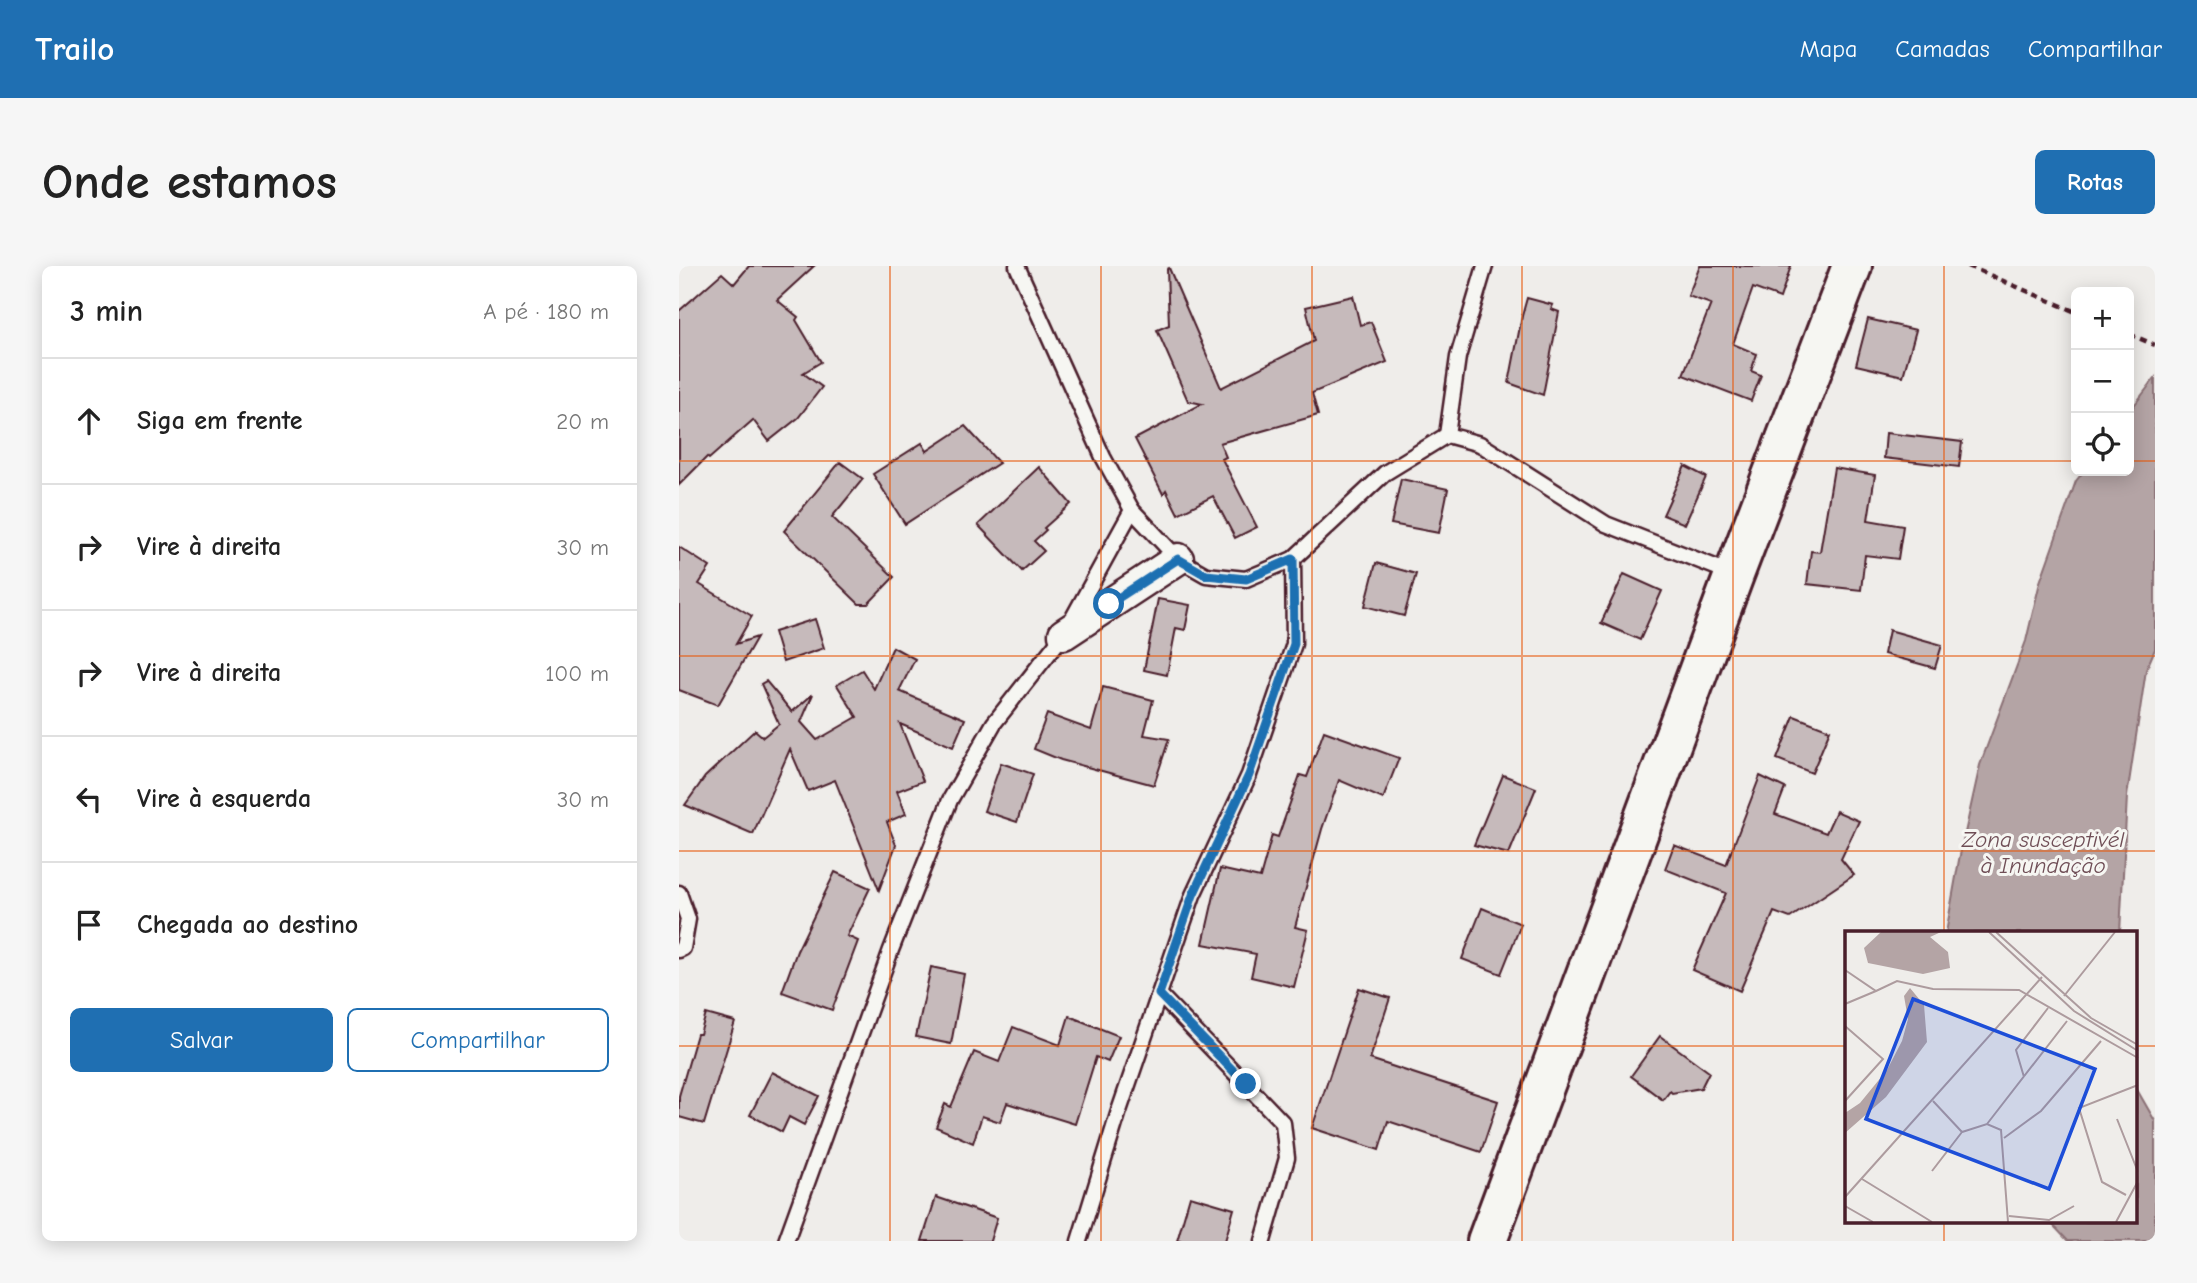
<!DOCTYPE html>
<html lang="pt">
<meta charset="utf-8">
<style>
:root{--surface:#fff;--page:#f6f6f6;--text:#222;--muted:#767676;--line:#e0e0e0;--accent:#1f6fb2}
body{margin:0;font-family:"Comic Neue",sans-serif;background:var(--page);color:var(--text)}
.controls{position:absolute;right:21px;top:21px;display:grid;overflow:hidden;border-radius:10px;box-shadow:0 4px 18px #0003}
.controls button{width:63px;height:63px;display:grid;place-items:center;padding:0;border:0;border-bottom:2px solid var(--line);background:var(--surface);color:var(--text);font:35px sans-serif}
.stop{position:absolute;width:21px;height:21px;margin:-16px;border:5px solid #1f6fb2;border-radius:50%;background:#fff}
.stop.end{background:#1f6fb2;border-color:#fff;box-shadow:0 2px 7px #0008}
.list{margin:0;padding:0;list-style:none}
h2{display:flex;justify-content:space-between;align-items:center;height:91px;margin:0;padding:0 28px;font-size:30px}
h2 small{font-size:23px;font-weight:400;color:var(--muted)}
.list li{display:grid;grid-template-columns:46px 1fr auto;gap:21px;align-items:center;box-sizing:border-box;height:126px;padding:0 28px;border-top:2px solid var(--line)}
.list b{display:block;font-size:26px;white-space:nowrap}
.list em{font-size:23px;font-style:normal;color:var(--muted)}
.actions{display:flex;gap:14px;padding:21px 28px}
.actions a{flex:1;padding:16px 0;border:2px solid var(--accent);border-radius:10px;text-align:center;font-size:24px;color:var(--accent)}
.actions .main{background:var(--accent);color:#fff}
.icon{flex:none;width:38px;height:38px;fill:none;stroke:currentColor;stroke-width:2;stroke-linecap:round;stroke-linejoin:round}
.map{position:relative;flex:none;width:1476px;height:975px;overflow:hidden;border-radius:10px}
header{display:flex;align-items:center;gap:42px;box-sizing:border-box;height:98px;padding:0 35px;background:var(--accent);color:#fff}
header strong{font-size:33px}
nav{display:flex;gap:38px;margin-inline-start:auto;font-size:24px}
.intro{display:flex;align-items:center;justify-content:space-between;box-sizing:border-box;height:168px;padding:0 42px}
h1{margin:0;font-size:49px}
.button{padding:18px 32px;border-radius:10px;background:var(--accent);color:#fff;font-size:24px;font-weight:700}
main{display:flex;gap:42px;padding:0 42px}
aside{flex:1;background:var(--surface);border-radius:10px;box-shadow:0 4px 18px #0003}
.map>svg:first-child{display:block}
.water{fill:#b4a4a5;stroke:#8a6f74;stroke-width:2}
.building{fill:#c6babb;stroke:#4a1f2b;stroke-width:2}
.lines{fill:none;stroke-linecap:round;stroke-linejoin:round}
.lane-casing{stroke:#4a1f2b;stroke-width:19}
.street-casing{stroke:#4a1f2b;stroke-width:35}
.secondary-casing{stroke:#4a1f2b;stroke-width:44}
.path{stroke:#4a1f2b;stroke-width:4.5;stroke-dasharray:7 5;stroke-linecap:butt}
.lane{stroke:#f6f6f2;stroke-width:14}
.street{stroke:#f6f6f2;stroke-width:30}
.secondary{stroke:#f6f6f2;stroke-width:38}
.route{stroke:#1f6fb2;stroke-width:9}
.grid{fill:none;stroke:#e8590c;stroke-width:2;stroke-opacity:0.55}
.labels{text-anchor:middle;stroke-width:6;stroke-linejoin:round;paint-order:stroke}
.water-label{font-size:23px;font-style:italic;fill:#6f4e56;stroke:#f6f6f2}
.inset-road{fill:none;stroke:#ad9b9e;stroke-width:2}
.view{fill:#1d4ed8;fill-opacity:0.15;stroke:#1d4ed8;stroke-width:3.5}
.inset-edge{fill:none;stroke:#4a1f2b;stroke-width:3.5}
</style>
<header>
<strong>Trailo</strong>
<nav><a>Mapa</a><a>Camadas</a><a>Compartilhar</a></nav>
</header>
<div class="intro"><h1>Onde estamos</h1><a class="button">Rotas</a></div>
<main>
<aside>
<h2>3 min<small>A pé · 180 m</small></h2>
<ul class="list">
<li><svg class="icon" aria-label="ahead" viewBox="0 0 24 24"><path d="M12 20V5M6 11l6-6 6 6"/></svg><div><b>Siga em frente</b></div><em>20 m</em></li>
<li><svg class="icon" aria-label="right" viewBox="0 0 24 24"><path d="M7 20v-9h11M14 6l5 5-5 5"/></svg><div><b>Vire à direita</b></div><em>30 m</em></li>
<li><svg class="icon" aria-label="right" viewBox="0 0 24 24"><path d="M7 20v-9h11M14 6l5 5-5 5"/></svg><div><b>Vire à direita</b></div><em>100 m</em></li>
<li><svg class="icon" aria-label="left" viewBox="0 0 24 24"><path d="M17 20v-9H6M10 6l-5 5 5 5"/></svg><div><b>Vire à esquerda</b></div><em>30 m</em></li>
<li><svg class="icon" aria-label="arrive" viewBox="0 0 24 24"><path d="M6 21V4h12l-3 4 3 4H6"/></svg><div><b>Chegada ao destino</b></div></li>
</ul>
<div class="actions"><a class="main">Salvar</a><a>Compartilhar</a></div>
</aside>
<div class="map">
<svg width="1476" height="975" viewBox="0 0 1476 975">
<rect width="100%" height="100%" fill="#efedea"/>
<filter id="ink" filterUnits="userSpaceOnUse"><feTurbulence type="fractalNoise" baseFrequency=".0143" numOctaves="2"/><feDisplacementMap in="SourceGraphic" scale="14" xChannelSelector="R" yChannelSelector="G"/><feConvolveMatrix kernelMatrix="1 2 1 2 8 2 1 2 1" color-interpolation-filters="sRGB"/></filter>
<g filter="url(#ink)">
<g class="water">
<path d="M1476,112V383L1467,404L1448,530L1441,667H1267L1280,594L1301,499L1347,375L1361,316L1397,215L1405,205H1450V146Z"/>
<path d="M1457,822L1476,855V975H1389L1371,956H1457Z"/>
</g>
<g class="building">
<path d="M70,0H135L98,34L119,51L117,54L142,96L124,107L143,121L119,152L90,175L74,154L30,193L28,191L0,219V45L43,7L55,18Z"/>
<path d="M1021,0H1112L1101,32L1074,22L1054,78L1078,88L1072,105L1082,109L1072,135L1004,109L1032,38L1009,30Z"/>
<path d="M490,2L542,122L635,75L627,41L674,30L681,59L692,56L708,96L633,127L639,149L541,177L547,191L543,193L578,261L556,272L534,230L499,248L487,224L484,228L456,173L523,138L509,135L478,64L490,59L488,3Z"/>
<path d="M848,32L874,39L872,43L880,46L864,129L830,117L843,50Z"/>
<path d="M1189,53L1237,64L1224,110L1177,99Z"/>
<path d="M286,160L320,197L226,258L194,208L243,177L248,185Z"/>
<path d="M1207,167L1283,176L1280,201L1205,192Z"/>
<path d="M161,196L184,213L153,251L215,311L189,338H180L105,265Z"/>
<path d="M1006,200L1027,211L1006,258L984,249Z"/>
<path d="M360,201L392,238L365,262L367,264L355,275L365,285L343,305L299,259Z"/>
<path d="M1155,202L1196,209L1189,254L1224,260L1219,293L1186,289L1182,324L1128,318L1132,285L1141,286Z"/>
<path d="M722,213L769,223L760,267L712,258Z"/>
<path d="M0,281L31,301L20,318L73,350L57,378L78,371L39,439L0,424Z"/>
<path d="M697,297L737,308L725,350L686,340Z"/>
<path d="M945,308L983,325L961,374L922,357Z"/>
<path d="M479,333L511,339L506,364L497,362L488,409L465,404Z"/>
<path d="M136,353L145,382L104,396L95,366Z"/>
<path d="M1210,364L1263,379L1256,402L1205,388Z"/>
<path d="M214,381L236,393L220,425L286,453L274,481L221,458L244,515L218,525L227,548L208,556L217,579L200,624L156,514L129,525L111,483L74,568L6,539L26,511L76,464L84,471L100,458L82,418L87,415L113,446L134,428L122,456L138,474L178,451L158,419L183,404L195,423Z"/>
<path d="M424,421L474,434L465,469L490,473L475,519L382,494L355,483L368,448L412,464Z"/>
<path d="M1115,450L1151,464L1133,507L1098,493Z"/>
<path d="M645,465L720,492L704,533L660,514L643,563L616,661L629,664L615,721L572,711L577,688L524,678L541,603L581,612L593,569L599,571L621,509L628,511Z"/>
<path d="M322,497L354,508L338,556L305,545Z"/>
<path d="M824,509L857,522L830,588L795,579Z"/>
<path d="M1081,510L1106,522L1096,548L1147,567L1157,545L1180,555L1162,593L1175,609L1111,652L1095,646L1061,725L1013,704L1047,627L986,603L995,579L1047,599Z"/>
<path d="M156,606L191,622L168,670L179,675L153,744L103,726L118,685Z"/>
<path d="M803,642L842,658L822,708L783,693Z"/>
<path d="M252,701L285,708L272,778L237,771Z"/>
<path d="M680,722L711,732L691,793L819,835L802,886L709,855L700,884L633,862Z"/>
<path d="M27,748L56,756L25,858L0,851V830L18,768H21Z"/>
<path d="M390,750L440,770L429,796L417,791L396,858L328,837L321,856L303,850L294,877L257,861L266,838L272,841L295,786L320,796L334,761L381,779Z"/>
<path d="M981,770L1030,806L1022,822L993,827L991,825L984,834L952,810Z"/>
<path d="M93,806L140,830L125,859L110,851L103,866L71,849Z"/>
<path d="M511,930L555,943L546,975H498Z"/>
<path d="M257,931L318,952L311,975H243Z"/>
</g>
<g class="lines">
<defs>
<g id="lane">
<path d="M338,0L424,191L453,244L499,293L527,309L567,313L614,293L706,207L768,169L801,178L927,258L1054,308"/>
<path d="M768,169L779,91L806,0"/>
<path d="M0,627L9,653L4,682L0,684"/>
<path d="M480,728L604,857L608,892L584,975"/>
<path d="M107,975L212,684L271,534L315,457L385,368L453,244"/>
<path d="M400,975L439,848L514,629L570,509L615,378L614,293"/>
</g>
<path id="street" d="M385,368L499,293"/>
<path id="secondary" d="M808,975L1055,309L1173,0"/>
</defs>
<use href="#lane" class="lane-casing"/>
<use href="#street" class="street-casing"/>
<use href="#secondary" class="secondary-casing"/>
<g class="path">
<path d="M1289,0L1397,46"/>
<path d="M1450,68L1476,79"/>
</g>
<use href="#lane" class="lane"/>
<use href="#street" class="street"/>
<use href="#secondary" class="secondary"/>
</g>
</g>
<g class="lines" filter="url(#ink)">
<path class="route" d="M430,338L499,293L527,309L567,313L614,293L615,378L570,509L514,629L480,728L567,818"/>
</g>
<path class="grid" d="M211,0V975M422,0V975M633,0V975M843,0V975M1054,0V975M1265,0V667M0,195H1397M1450,195H1476M0,390H1476M0,585H1476M0,780H1168M1457,780H1476M1265,956V975"/>
<g class="labels">
<g class="water-label">
<text x="1364" y="581">Zona susceptivél<tspan x="1364" dy="26">à Inundação</tspan></text>
</g>
</g>
<g transform="translate(1166 665)">
<rect width="292" height="292" fill="#efedea"/>
<path d="M36,1H96L85,6L103,21L105,37L78,43L23,32L19,17ZM65,57L79,74L82,111L41,166L0,202V182L15,172L42,139L57,110L63,88L59,65Z" fill="#b4a4a5"/>
<path class="inset-road" d="M144,1L229,80L293,120M151,1L246,87L293,114M0,39L31,60L52,50L88,58L174,59L293,127M219,65L270,1M0,73L31,60M0,95L38,128L0,170M179,146L171,119L203,77M88,170L117,201L142,193L156,199L163,291M272,188L293,241M142,193L222,90M159,207L196,180L256,110M87,240L117,201M17,248L87,291M281,264L257,251L234,177L293,154M0,266L197,46M0,275L28,291M164,285L204,289L229,275M271,291L293,250"/>
<path class="view" d="M68,68L250,138L204,258L21,188Z"/>
<rect width="292" height="292" class="inset-edge"/>
</g>
</svg>
<div class="controls">
<button>+</button>
<button>−</button>
<button><svg class="icon" aria-label="locate" viewBox="0 0 24 24"><circle cx="12" cy="12" r="6"/><path d="M12 2v4M12 18v4M2 12h4M18 12h4"/></svg></button>
</div>
<div class="stop" style="left:430px;top:338px"></div>
<div class="stop end" style="left:567px;top:818px"></div>
</div>
</main>
